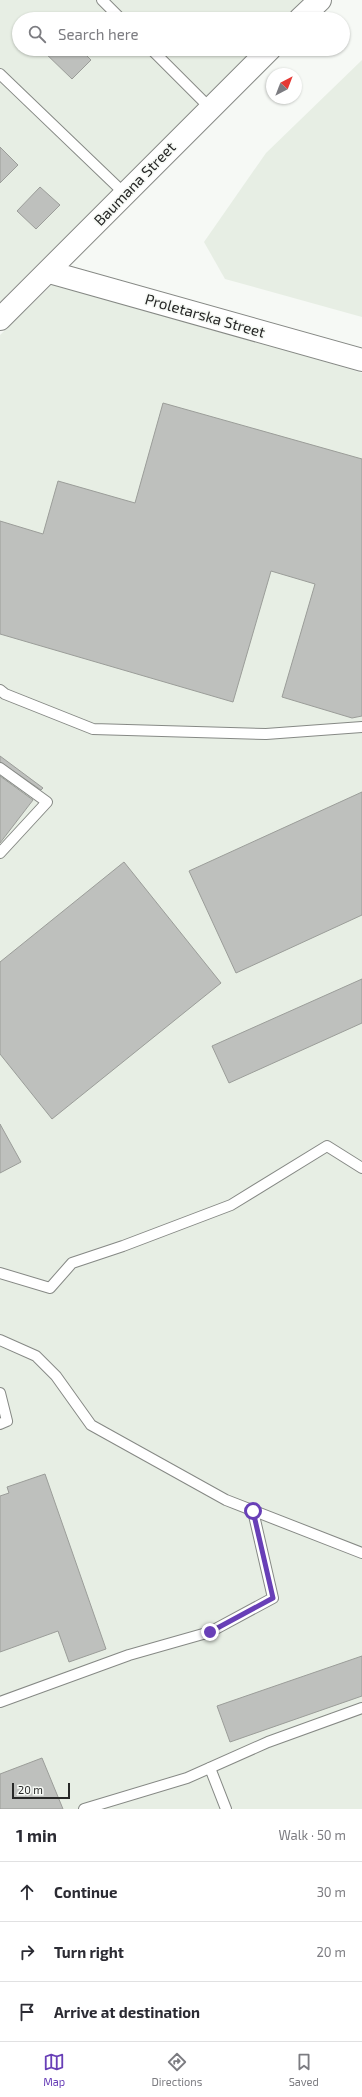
<!DOCTYPE html>
<meta charset="utf-8">
<style>
:root{--surface:#fff;--page:#f7f7f7;--text:#2b2b33;--muted:#7c7c81;--line:#e1e1e2;--accent:#683fb7}
body{margin:0;font-family:"Exo 2",sans-serif;background:var(--page);color:var(--text)}
.compass{position:absolute;left:266px;top:68px;width:36px;height:36px;border-radius:50%;background:var(--surface);box-shadow:0 1px 3px #0004;rotate:42deg}
.scale{position:absolute;left:12px;bottom:10px;width:58px;box-sizing:border-box;padding-left:4px;border:2px solid #272827;border-top:0;font-size:11px;line-height:14px;white-space:nowrap;color:#272827;-webkit-text-stroke:3px #f6f9f5;paint-order:stroke}
.stop{position:absolute;width:12px;height:12px;margin:-9px;border:3px solid #683fb7;border-radius:50%;background:#fff}
.stop.end{background:#683fb7;border-color:#fff;box-shadow:0 1px 4px #0008}
.list{margin:0;padding:0;list-style:none}
h2{display:flex;justify-content:space-between;align-items:center;height:52px;margin:0;padding:0 16px;font-size:17px}
h2 small{font-size:13px;font-weight:400;color:var(--muted)}
.list li{display:grid;grid-template-columns:26px 1fr auto;gap:12px;align-items:center;box-sizing:border-box;height:60px;padding:0 16px;border-top:1px solid var(--line)}
.list b{display:block;font-size:15px;white-space:nowrap}
.list em{font-size:13px;font-style:normal;color:var(--muted)}
.icon{flex:none;width:22px;height:22px;fill:none;stroke:currentColor;stroke-width:2;stroke-linecap:round;stroke-linejoin:round}
.map{position:relative;flex:none;width:362px;height:1809px;overflow:hidden}
.search{position:absolute;background:var(--surface);box-shadow:0 1px 3px #0004;left:12px;right:12px;top:12px;height:44px;display:flex;align-items:center;gap:10px;box-sizing:border-box;padding:0 14px;border-radius:22px;color:var(--muted);font-size:15px}
.sheet{height:232px;background:var(--surface)}
nav{display:flex;justify-content:space-around;align-items:center;box-sizing:border-box;height:56px;border-top:1px solid var(--line);background:var(--surface);font-size:11px;color:var(--muted)}
nav a{display:grid;justify-items:center;gap:2px}
nav .on{color:var(--accent)}
.map>svg:first-child{display:block}
.built{fill:#e7eee4}
.building{fill:#bec0bd;stroke:#9b9d99}
.lines{fill:none;stroke-linecap:round;stroke-linejoin:round}
.lane-casing{stroke:#868985;stroke-width:12}
.secondary-casing{stroke:#868985;stroke-width:24}
.lane{stroke:#fff;stroke-width:10}
.secondary{stroke:#fff;stroke-width:22}
.route{stroke:#683fb7;stroke-width:5}
.labels{text-anchor:middle;stroke-width:3;stroke-linejoin:round;paint-order:stroke}
.street-label{font-size:15px;fill:#272827;stroke:#f6f9f5}
</style>
<div class="map">
<svg width="362" height="1809" viewBox="0 0 362 1809">
<rect width="100%" height="100%" fill="#f6f9f5"/>
<g class="built">
<path d="M0,0H303L284,19H19V49H253L0,302Z"/>
<path d="M362,60V317L225,279L204,242L266,153Z"/>
<path d="M57,280L362,373V1809H0V335Z"/>
</g>
<g class="building">
<path d="M41,49H80L91,60L72,79Z"/>
<path d="M0,147L18,165L0,183Z"/>
<path d="M40,187L60,205L36,229L17,211Z"/>
<path d="M163,403L362,459V716L352,718L282,697L315,584L271,571L233,702L0,634V521L43,534L58,481L135,503Z"/>
<path d="M0,756L43,788L41,790L0,762Z"/>
<path d="M0,776L33,800L0,843Z"/>
<path d="M362,792V915L236,973L189,871Z"/>
<path d="M124,862L221,983L52,1119L0,1054V962Z"/>
<path d="M362,979V1023L229,1083L212,1046Z"/>
<path d="M0,1124L21,1162L0,1173Z"/>
<path d="M45,1474L106,1649L69,1662L58,1631L0,1652V1496L9,1493L7,1487Z"/>
<path d="M362,1656V1696L230,1742L217,1706Z"/>
<path d="M42,1758L63,1809H0V1774Z"/>
</g>
<g class="lines">
<defs>
<g id="lane">
<path d="M102,0L121,19"/>
<path d="M151,49L210,108"/>
<path d="M0,74L125,194"/>
<path d="M0,690L5,694L93,729L266,734L362,727"/>
<path d="M0,768L47,802L0,853"/>
<path d="M0,1273L50,1288L72,1263L123,1246L231,1205L327,1146L362,1168"/>
<path d="M0,1340L36,1356L56,1376L91,1425L226,1500L362,1553"/>
<path d="M0,1393L7,1421L0,1424"/>
<path d="M0,1702L129,1655L210,1632L273,1598L253,1511"/>
<path d="M210,1768L226,1809"/>
<path d="M84,1809L187,1778L268,1742L362,1708"/>
</g>
<g id="secondary">
<path d="M300,19L320,0"/>
<path d="M49,272L362,360"/>
<path d="M0,319L270,49"/>
</g>
</defs>
<use href="#lane" class="lane-casing"/>
<use href="#secondary" class="secondary-casing"/>
<use href="#lane" class="lane"/>
<use href="#secondary" class="secondary"/>
</g>
<g class="lines">
<path class="route" d="M210,1632L273,1598L253,1511"/>
</g>
<g class="labels">
<g class="street-label">
<text transform="translate(135 184) rotate(-46)" y="5">Baumana Street</text>
<text transform="translate(205 316) rotate(16)" y="5">Proletarska Street</text>
</g>
</g>
</svg>
<svg class="compass" viewBox="-18 -18 36 36"><path d="M0-13l5 13h-10z" fill="#e53935"/><path d="M0 13l5-13h-10z" fill="#7c7c81"/></svg>
<div class="scale">20 m</div>
<div class="stop" style="left:253px;top:1511px"></div>
<div class="stop end" style="left:210px;top:1632px"></div>
<div class="search"><svg class="icon" aria-label="search" viewBox="0 0 24 24"><circle cx="10" cy="10" r="6"/><path d="M15 15l6 6"/></svg>Search here</div>
</div>
<section class="sheet">
<h2>1 min<small>Walk · 50 m</small></h2>
<ul class="list">
<li><svg class="icon" aria-label="ahead" viewBox="0 0 24 24"><path d="M12 20V5M6 11l6-6 6 6"/></svg><div><b>Continue</b></div><em>30 m</em></li>
<li><svg class="icon" aria-label="right" viewBox="0 0 24 24"><path d="M7 20v-9h11M14 6l5 5-5 5"/></svg><div><b>Turn right</b></div><em>20 m</em></li>
<li><svg class="icon" aria-label="arrive" viewBox="0 0 24 24"><path d="M6 21V4h12l-3 4 3 4H6"/></svg><div><b>Arrive at destination</b></div></li>
</ul>
</section>
<nav>
<a class="on"><svg class="icon" aria-label="map" viewBox="0 0 24 24"><path d="M3 6l6-2 6 2 6-2v14l-6 2-6-2-6 2zM9 4v14M15 6v14"/></svg>Map</a>
<a><svg class="icon" aria-label="directions" viewBox="0 0 24 24"><path d="M12 3l9 9-9 9-9-9zM9 14v-3h6M13 9l2 2-2 2"/></svg>Directions</a>
<a><svg class="icon" aria-label="saved" viewBox="0 0 24 24"><path d="M7 4h10v16l-5-4-5 4z"/></svg>Saved</a>
</nav>
